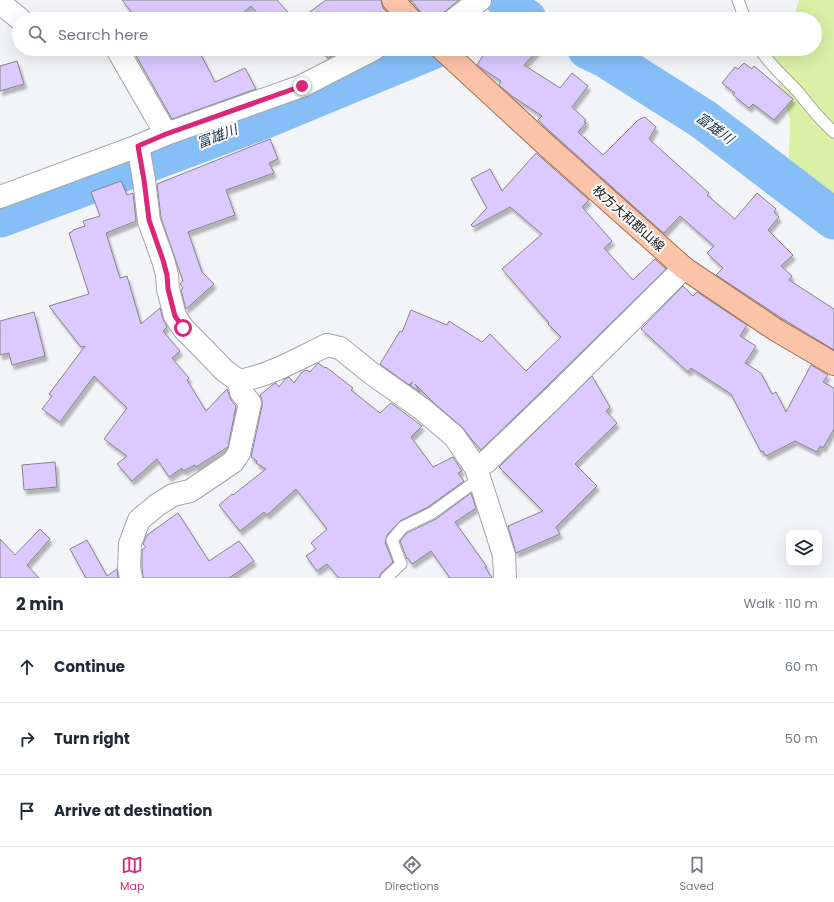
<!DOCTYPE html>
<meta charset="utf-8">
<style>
:root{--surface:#fff;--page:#f2f2f3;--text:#1f2937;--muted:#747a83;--line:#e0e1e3;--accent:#db2777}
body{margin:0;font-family:Poppins,"Noto Sans JP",sans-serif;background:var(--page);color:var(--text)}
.controls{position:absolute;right:12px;bottom:12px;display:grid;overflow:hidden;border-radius:8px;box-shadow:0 4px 16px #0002}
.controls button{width:36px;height:36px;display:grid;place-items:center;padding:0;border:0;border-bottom:1px solid var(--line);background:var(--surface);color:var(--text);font:20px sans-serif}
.stop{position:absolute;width:12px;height:12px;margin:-9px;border:3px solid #db2777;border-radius:50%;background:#fff}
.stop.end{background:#db2777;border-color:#fff;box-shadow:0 1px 4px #0008}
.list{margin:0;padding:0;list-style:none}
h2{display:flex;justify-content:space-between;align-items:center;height:52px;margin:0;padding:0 16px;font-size:17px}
h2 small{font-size:13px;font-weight:400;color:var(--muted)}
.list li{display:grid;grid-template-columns:26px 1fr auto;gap:12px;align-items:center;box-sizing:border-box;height:72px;padding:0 16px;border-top:1px solid var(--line)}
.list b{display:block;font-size:15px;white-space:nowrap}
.list em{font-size:13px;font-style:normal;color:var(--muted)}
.icon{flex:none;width:22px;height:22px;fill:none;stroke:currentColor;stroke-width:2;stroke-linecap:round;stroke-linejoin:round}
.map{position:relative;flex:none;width:834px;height:578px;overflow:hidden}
.search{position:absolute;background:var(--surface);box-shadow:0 4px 16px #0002;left:12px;right:12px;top:12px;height:44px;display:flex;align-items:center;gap:10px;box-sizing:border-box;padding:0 14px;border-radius:22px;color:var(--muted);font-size:15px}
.sheet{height:268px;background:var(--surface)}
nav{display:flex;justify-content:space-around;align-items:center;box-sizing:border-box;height:56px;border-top:1px solid var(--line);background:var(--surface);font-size:11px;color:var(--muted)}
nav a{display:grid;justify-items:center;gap:2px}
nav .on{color:var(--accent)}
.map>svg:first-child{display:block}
.green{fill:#daf0a5}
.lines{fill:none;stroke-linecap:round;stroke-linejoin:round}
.river{stroke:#86bff8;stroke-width:41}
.building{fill:#dbc9ff;stroke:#868688;filter:url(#shadow)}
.lane-casing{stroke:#a4a5a8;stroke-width:13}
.street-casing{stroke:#a4a5a8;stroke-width:24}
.primary-casing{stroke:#a96d50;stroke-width:24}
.lane{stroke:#fff;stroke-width:11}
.street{stroke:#fff;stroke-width:22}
.primary{stroke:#fbc4a8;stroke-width:22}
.route{stroke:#db2777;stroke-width:5}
.labels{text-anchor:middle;stroke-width:4;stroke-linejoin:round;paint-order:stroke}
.street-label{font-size:13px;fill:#151617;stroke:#fff}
.water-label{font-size:14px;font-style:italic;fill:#153350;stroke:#fff}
</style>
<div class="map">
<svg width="834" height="578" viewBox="0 0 834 578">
<defs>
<filter id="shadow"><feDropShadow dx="2.5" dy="4.5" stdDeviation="1" flood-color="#0004"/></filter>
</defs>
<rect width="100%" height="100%" fill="#f2f4f7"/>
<path class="green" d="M799,0H834V196L789,159L790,118L779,87L773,49H815V19H793Z"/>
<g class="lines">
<g class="river">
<path d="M506,0L516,13L526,19"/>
<path d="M588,49L605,57L703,119L834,219"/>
<path d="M0,217L265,118L432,49"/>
</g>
</g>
<g class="building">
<path d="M122,0H277L294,19H263L251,6L236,19H137Z"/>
<path d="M326,0H381L383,8L393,19H300Z"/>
<path d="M410,0H459L436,19H426L412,1L411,2Z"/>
<path d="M139,49H198L215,82L245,68L256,89L172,119L134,52Z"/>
<path d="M321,49H343L328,58Z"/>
<path d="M487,49H539L524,65L560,88L572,73L588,86L572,107L586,120L584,122L586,123L578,132L603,155L638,120L645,117L656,127L649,139L709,193L707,195L735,219L757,193L776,209L774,212L779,217L768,230L793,255L781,266L792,276L789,280L834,309V350L783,319L716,275L723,268L707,253L714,246L680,216L664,233L660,230L553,134L538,120L542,116L512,96L499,85L501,81L477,65Z"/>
<path d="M17,61L24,84L0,91V66Z"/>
<path d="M744,63L752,69L754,66L793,99L774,120L753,104L749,108L733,95L735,93L722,83L735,67L738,69Z"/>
<path d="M270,139L278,159L269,163L274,173L226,190L235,215L188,232L202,272L214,284L186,309L181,290L183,288L180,284L183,281L161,218L157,184Z"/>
<path d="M536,153L589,200L582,207L612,241L604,248L633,280L655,259L666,269L547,386L481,450L472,440L462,427L435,404L415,384L420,392L410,385L413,382L409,385L380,364L400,331L402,332L411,310L447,325L449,321L482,342L490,334L526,371L561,337L548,324L549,323L502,269L542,234L510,207L473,227L471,225L487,208L471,179L490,169L502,191Z"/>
<path d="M121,181L127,195L133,193L136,221L106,233L120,278L127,276L141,324L160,308L163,319L167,327L163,331L180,351L172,358L189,378L187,380L206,411L227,389L231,400L236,406L228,447L196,467L195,465L183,471L182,468L169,477L157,459L132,481L117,464L127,456L104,439L127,408L94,376L60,422L42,409L52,396L49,394L85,346L81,347L49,306L89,294L69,233L73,231V230L85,226L83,221L100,216L91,192Z"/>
<path d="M683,286L693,296L697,292L747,325L740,336L756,346L745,363L761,373L772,394L776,392L786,412L811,365L828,375L823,382L834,388V429L823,448L820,446L817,452L795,441L766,456L763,451L761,452L731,394L691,368L688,372L641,329Z"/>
<path d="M34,312L45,356L12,365L9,353L0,355V321Z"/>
<path d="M318,363L325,368L326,367L353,388L351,390L380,413L391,403L422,426L411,437L433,467L453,457L462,471L458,473L464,481L428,507L400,521L387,535L385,542L393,562L381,573L379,578H339L327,564L317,571L306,556L316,549L311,543L327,529L296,489L267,515L264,512L240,531L219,505L232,494L233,495L266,469L256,463L257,461L251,457L262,406V400L260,395L272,385L276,383L279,387L285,379L289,377L294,383L302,372L306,370L310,372Z"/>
<path d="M592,376L610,407L606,411L617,423L575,464L597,486L556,527L560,534L516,553L508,526L543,511L499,467Z"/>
<path d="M55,462L57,487L24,490L22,465Z"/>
<path d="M471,493L476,508L455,522L487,567H485L492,578H450L431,551L412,564L408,558L407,559L400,541L407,533L436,519Z"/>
<path d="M178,513L209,561L239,541L254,561L229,578H143L142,567V550L146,547L143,544L147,535Z"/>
<path d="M40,529L50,539L27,565L39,578H0V539L15,555Z"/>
<path d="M87,540L107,576L117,569L118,578H86L70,549Z"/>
</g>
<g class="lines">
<defs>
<g id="lane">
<path d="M738,0L745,19"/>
<path d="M760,49C770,66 786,78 799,93C810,107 821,121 834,132"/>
<path d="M386,578L401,564L392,540L403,527L432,513L479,479"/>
</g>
<g id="street">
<path d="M0,3L20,19"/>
<path d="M455,19L480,0"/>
<path d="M117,49L166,134"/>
<path d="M138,146L144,180L149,221L163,260L167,275L168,289L175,316L183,328L225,371L239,381C271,375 298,359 327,345L340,348L371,373L422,409L454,436L476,468L504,555L505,578"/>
<path d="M0,197L138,146L166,134L302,86L374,49"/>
<path d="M476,468L486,462L556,395L684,268"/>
<path d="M131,578L129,568L130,544L139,520L157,505L173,495L190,491L233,462L239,453L250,403L241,392L239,381"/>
</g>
<g id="primary">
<path d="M393,0L410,19"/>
<path d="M442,49L545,144L684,268L776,330L834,364"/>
</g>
</defs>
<use href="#lane" class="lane-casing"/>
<use href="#street" class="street-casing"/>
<use href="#primary" class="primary-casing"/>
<use href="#lane" class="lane"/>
<use href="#street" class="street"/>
<use href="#primary" class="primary"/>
</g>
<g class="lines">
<path class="route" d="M183,328L175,316L168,289L167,275L163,260L149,220L144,180L138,146L166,134L302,86"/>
</g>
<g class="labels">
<g class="street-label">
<text transform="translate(629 218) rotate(42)" y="5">枚方大和郡山線</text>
</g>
<g class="water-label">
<text transform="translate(715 128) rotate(36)" y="5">富雄川</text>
<text transform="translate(217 136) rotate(-21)" y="5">富雄川</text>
</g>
</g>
</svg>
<div class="controls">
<button><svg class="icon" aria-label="layers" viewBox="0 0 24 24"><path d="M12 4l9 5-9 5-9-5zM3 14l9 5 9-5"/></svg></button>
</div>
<div class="stop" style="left:183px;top:328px"></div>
<div class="stop end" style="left:302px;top:86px"></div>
<div class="search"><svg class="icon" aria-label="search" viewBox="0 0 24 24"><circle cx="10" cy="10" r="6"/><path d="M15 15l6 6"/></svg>Search here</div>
</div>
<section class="sheet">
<h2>2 min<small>Walk · 110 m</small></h2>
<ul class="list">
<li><svg class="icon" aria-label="ahead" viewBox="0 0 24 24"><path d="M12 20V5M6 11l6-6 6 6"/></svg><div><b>Continue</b></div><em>60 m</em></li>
<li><svg class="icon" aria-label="right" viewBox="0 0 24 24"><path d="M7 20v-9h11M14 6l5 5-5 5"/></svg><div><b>Turn right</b></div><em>50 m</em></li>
<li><svg class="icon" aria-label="arrive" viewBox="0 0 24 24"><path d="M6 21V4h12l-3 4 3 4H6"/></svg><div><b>Arrive at destination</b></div></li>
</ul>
</section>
<nav>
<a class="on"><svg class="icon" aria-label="map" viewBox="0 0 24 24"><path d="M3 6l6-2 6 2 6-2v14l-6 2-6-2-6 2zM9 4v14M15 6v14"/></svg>Map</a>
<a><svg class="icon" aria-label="directions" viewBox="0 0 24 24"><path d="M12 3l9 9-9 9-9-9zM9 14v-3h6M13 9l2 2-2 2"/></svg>Directions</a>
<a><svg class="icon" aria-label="saved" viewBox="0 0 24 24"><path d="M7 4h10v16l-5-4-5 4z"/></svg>Saved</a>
</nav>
